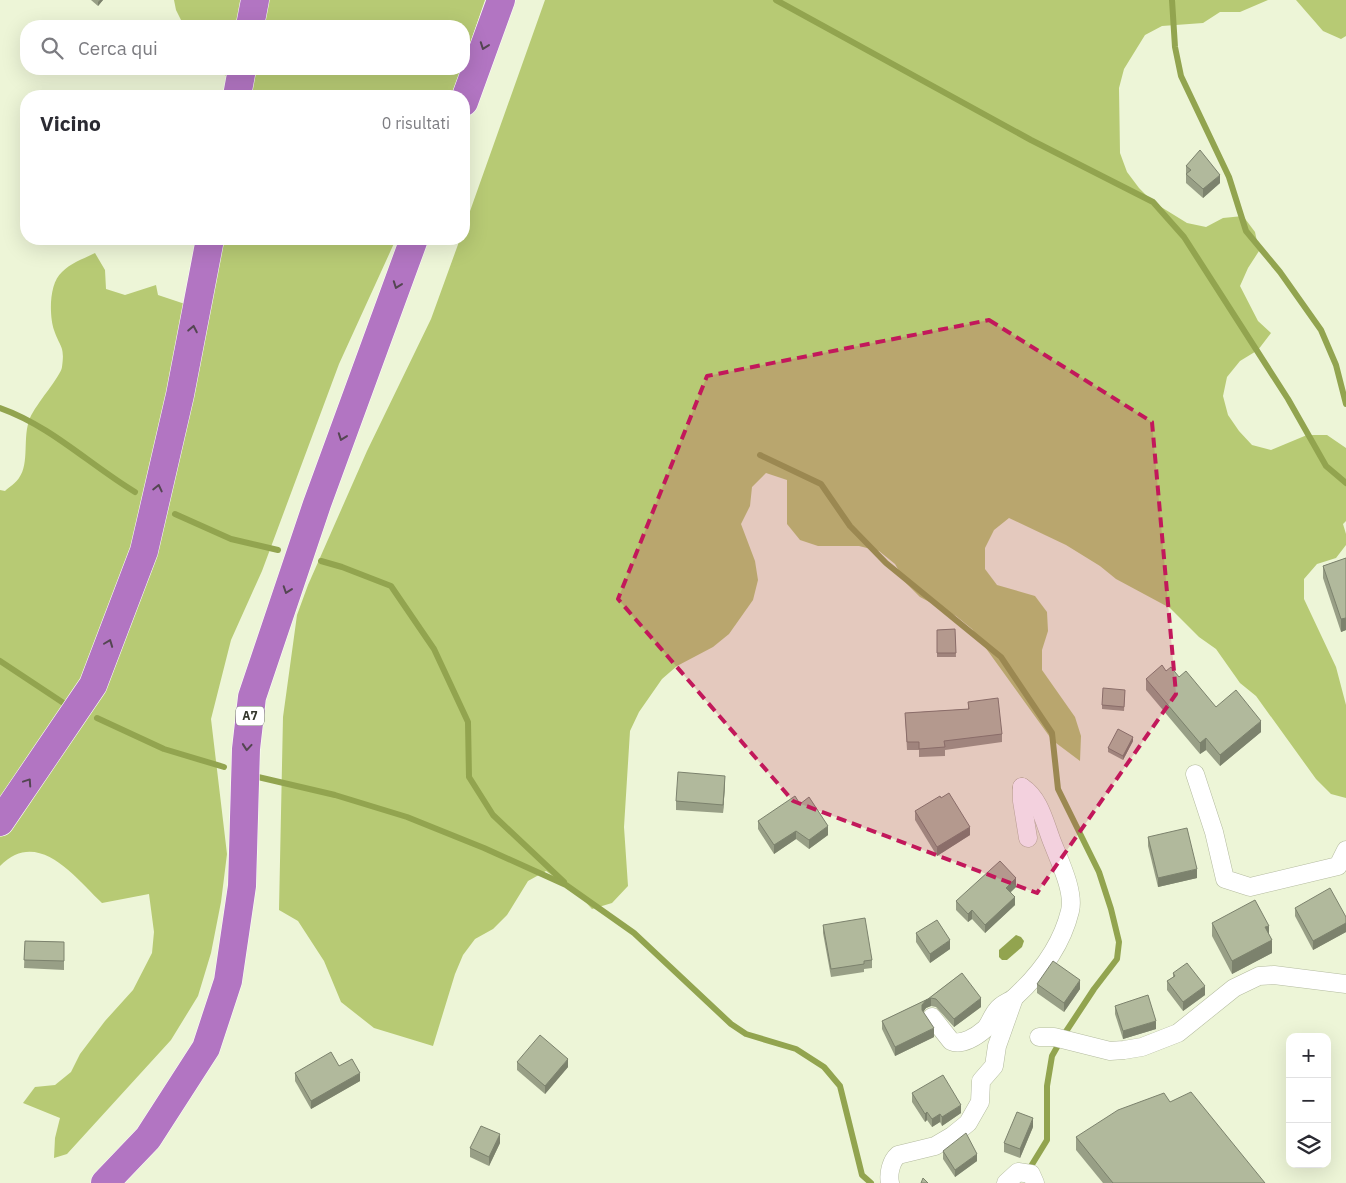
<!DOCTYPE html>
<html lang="it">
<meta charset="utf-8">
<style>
:root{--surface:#fff;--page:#f7f7f7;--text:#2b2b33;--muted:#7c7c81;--line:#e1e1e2}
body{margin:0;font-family:"IBM Plex Sans",sans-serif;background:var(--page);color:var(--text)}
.controls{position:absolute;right:15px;bottom:15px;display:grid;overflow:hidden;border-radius:10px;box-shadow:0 5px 20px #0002}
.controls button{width:45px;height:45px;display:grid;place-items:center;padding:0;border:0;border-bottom:1px solid var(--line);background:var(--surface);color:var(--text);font:25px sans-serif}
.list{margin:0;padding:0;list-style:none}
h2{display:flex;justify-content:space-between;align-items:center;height:65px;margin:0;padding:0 20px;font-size:21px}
h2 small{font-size:16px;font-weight:400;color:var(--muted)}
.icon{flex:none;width:28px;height:28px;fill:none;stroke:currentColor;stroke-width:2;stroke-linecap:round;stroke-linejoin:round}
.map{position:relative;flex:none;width:1346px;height:1183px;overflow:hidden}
.search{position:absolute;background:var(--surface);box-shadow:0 5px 20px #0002;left:20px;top:20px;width:450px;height:55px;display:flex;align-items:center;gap:12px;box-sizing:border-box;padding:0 18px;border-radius:20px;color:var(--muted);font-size:19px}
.panel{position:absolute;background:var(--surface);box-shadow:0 5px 20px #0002;left:20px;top:90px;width:450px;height:155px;border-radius:20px}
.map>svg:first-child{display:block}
.forest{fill:#b7ca74}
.water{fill:#92a44f}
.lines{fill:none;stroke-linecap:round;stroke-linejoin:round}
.stream{stroke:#92a44f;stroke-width:6}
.minor-casing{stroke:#b4bb9f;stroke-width:19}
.motorway-casing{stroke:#fff;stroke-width:29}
.minor{stroke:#fff;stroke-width:18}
.motorway{stroke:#b275c2;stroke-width:28}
.wall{fill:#989f86}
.shaded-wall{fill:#7c826d}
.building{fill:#b1b99c;stroke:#7c826d}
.oneway{stroke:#544652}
.marked{fill:#c2185b;fill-opacity:0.2;stroke:#c2185b;stroke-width:4;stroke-dasharray:10 6;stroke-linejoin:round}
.labels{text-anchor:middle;stroke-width:4;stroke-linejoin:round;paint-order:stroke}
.shield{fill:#fff;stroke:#71736b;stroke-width:1}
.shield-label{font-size:12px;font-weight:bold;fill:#34372c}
</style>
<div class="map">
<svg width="1346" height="1183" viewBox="0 0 1346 1183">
<rect width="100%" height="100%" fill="#edf5d7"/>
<g class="forest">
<path d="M174,0H485L464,61V26H184L176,10Z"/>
<path d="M545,0H1268L1240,12H1220L1203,23L1162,26L1145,35L1124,69L1119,88L1120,153L1127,172L1139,188L1153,202L1187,223L1206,227L1223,218L1243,216L1255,232L1259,251L1248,268L1240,286L1258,321L1271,333L1258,350L1240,361L1227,377L1223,396L1228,415L1239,431L1252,445L1271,450L1307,435H1327L1346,448V521L1343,524L1346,534V545L1336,558L1317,564L1304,579V599L1336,667L1346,705V798L1331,794L1316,779L1256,696L1240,683L1216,649L1199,637L1170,608L1116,579L1100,566L1066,545L1009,518L994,530L985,548V569L997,585L1035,596L1047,612L1048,631L1042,650V670L1075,717L1081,736L1080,761L1052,740L972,629L956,616L920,597L906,583L895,564L879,551L859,546H818L800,540L787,524V480L766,473L752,487L750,506L741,524L755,561L758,580L753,600L729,634L713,647L677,666L662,679L639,712L630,731L624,827L628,886L612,903L592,909L579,895L546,871L528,881L507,915L493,929L475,939L463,955L455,974L433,1046L374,1028L341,1002L324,961L298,921L279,910L283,717L297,615L308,585L367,451L431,319L460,239H464V228Z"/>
<path d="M1296,0H1346V36L1341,39L1323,31Z"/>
<path d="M206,69H461L451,96H244L246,82Z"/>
<path d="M219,239H396L339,364L262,571L231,640L211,719L227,854L221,902L211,953L198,996L171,1040L67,1154L54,1158L55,1138L60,1118L23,1103L35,1087L55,1085L71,1072L80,1054L105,1021L133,990L152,953L154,932L149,894L102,903C75,877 38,827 0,866V490L5,491C9,487 16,483 19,478C30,463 22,437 30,418C36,404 61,376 62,367C65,345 60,348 54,330C49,315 49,283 62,272C71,263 83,259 95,253L105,270L106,289L125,295L156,285L158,295L191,306Z"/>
</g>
<path class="water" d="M1016,935L1021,937L1024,941L1022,947L1007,960H1002L999,957V950Z"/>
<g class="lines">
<g class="stream">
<path d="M776,0L1031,140L1153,202L1184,237L1288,399L1326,466L1346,483"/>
<path d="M1172,0L1175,47L1181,76L1229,177L1246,231L1280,272L1321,330L1336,365L1346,404"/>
<path d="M0,408C51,426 90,465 135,492"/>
<path d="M760,455L821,484L850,526L886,563L1001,657L1052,733L1058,789L1099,872L1111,909L1119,942L1117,959L1094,989L1065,1033L1052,1056L1047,1086V1140L1028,1171"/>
<path d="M175,514L231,539L278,550"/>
<path d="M321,561L342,567L391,586L434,649L468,722L469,777L493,815L564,882"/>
<path d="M0,661L68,706"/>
<path d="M97,718L164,749L224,767"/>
<path d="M258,777L335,795L407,817L484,848L566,885L634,933L731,1024L746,1034L796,1049L824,1067L840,1086L862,1175L871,1183"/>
</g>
<defs>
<g id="minor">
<path d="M1195,774L1214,832L1225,879L1250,887L1338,866L1346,850"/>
<path d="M1022,787V801L1028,838"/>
<path d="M932,1017L951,1041C962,1046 977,1036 985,1029C990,1024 992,1015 997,1010C1002,1003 1010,1002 1015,997C1040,974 1062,944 1070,911C1075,891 1058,858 1051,839C1044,820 1039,798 1022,787"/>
<path d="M1039,1037H1054L1110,1051L1124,1050L1142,1047L1178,1033L1234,988L1259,976L1274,975L1346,984"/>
<path d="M890,1183C888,1174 891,1161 898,1155L935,1146L952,1136L968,1123L980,1102L981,1081L994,1066L997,1046L1014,998"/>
<path d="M1006,1183L1018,1172L1031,1174L1035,1183"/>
</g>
<g id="motorway">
<path d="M250,26L255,0"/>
<path d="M237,96L242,69"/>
<path d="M464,102L501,0"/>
<path d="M0,822L93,685L144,551L180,395L210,239"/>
<path d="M105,1183L148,1138L206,1048L228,981L242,886L246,749L252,697L317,504L414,239"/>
</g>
</defs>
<use href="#minor" class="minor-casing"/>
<use href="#motorway" class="motorway-casing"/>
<use href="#minor" class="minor"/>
<use href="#motorway" class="motorway"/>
</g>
<g class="wall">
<path d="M91,0H103L98,6Z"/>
<path d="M1186,166L1220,183L1203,198L1186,183Z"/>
<path d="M1346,558V630L1341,632L1323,578V566Z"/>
<path d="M955,629L956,657H937V630Z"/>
<path d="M1166,671L1179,677L1216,707L1261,732L1220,766L1206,750L1200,754L1146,690V679Z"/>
<path d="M1125,690L1124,711L1102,709V705Z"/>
<path d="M968,702L1002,734V742L945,750V756L919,757V750H907L905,713L968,709Z"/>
<path d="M1133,741L1123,760L1108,752V748Z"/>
<path d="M725,784L723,813L676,810V801Z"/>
<path d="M800,804L828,835L809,849L796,839L774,854L758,829V821Z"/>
<path d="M915,811L970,835L937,856L915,820Z"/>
<path d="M1148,837L1197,878L1158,887L1148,846Z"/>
<path d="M1016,887L1011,892L1015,905L985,933L972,919L968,922L956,910V901Z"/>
<path d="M1295,908L1346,917V932L1313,950L1295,916Z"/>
<path d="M1212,923L1269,934L1272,953L1232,974L1212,936Z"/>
<path d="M823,925L872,960V968L864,969V972L831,977L823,933Z"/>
<path d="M916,933L950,949L930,963L916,942Z"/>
<path d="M25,941L64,942V970L24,968Z"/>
<path d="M962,973L981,1007L954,1027L936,1007L931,1006L926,1008L923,1012L934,1037L895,1056L882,1029V1021L928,999Z"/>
<path d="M1173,973L1205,995L1183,1011L1167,990V981L1173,977Z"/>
<path d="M1037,984L1080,989L1064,1012L1037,993Z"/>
<path d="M1115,1006L1156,1029L1123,1039L1115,1014Z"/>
<path d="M517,1062L568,1067L545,1094L517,1070Z"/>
<path d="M295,1073L360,1081L311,1109L295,1081Z"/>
<path d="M912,1093L961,1113L942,1126L940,1122L932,1127L927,1120L925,1122L912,1102Z"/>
<path d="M1170,1102L1265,1183H1103L1076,1150V1137Z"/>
<path d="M1033,1127L1020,1158L1004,1152V1143Z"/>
<path d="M500,1143L489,1166L470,1157V1148Z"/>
<path d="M943,1151L977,1161L955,1177L943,1159Z"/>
</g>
<g class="shaded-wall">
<path d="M100,0H103L98,6V2Z"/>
<path d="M1220,175V183L1203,198V189Z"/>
<path d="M1346,618V630L1341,632V619Z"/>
<path d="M1261,721V732L1220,766V755Z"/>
<path d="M1133,737V741L1123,760V756Z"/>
<path d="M1206,738V750L1200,754V743Z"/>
<path d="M725,776V784L723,813V805Z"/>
<path d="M828,826V835L809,849V840Z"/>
<path d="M970,827V835L937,856V847Z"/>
<path d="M796,831V839L774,854V845Z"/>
<path d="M1197,869V878L1158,887V878Z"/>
<path d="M1016,878V887L1006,896V888Z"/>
<path d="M1015,897V905L985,933V925Z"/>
<path d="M972,910V919L968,922V914Z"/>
<path d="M1346,923V932L1313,950V941Z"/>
<path d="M1269,926V938L1265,927Z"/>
<path d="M950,940V949L930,963V954Z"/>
<path d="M1272,940V953L1232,974V961Z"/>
<path d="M1080,980V989L1064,1012V1003Z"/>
<path d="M1205,986V995L1183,1011V1002Z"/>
<path d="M931,998V1006L926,1008L922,1014V1005L926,1000Z"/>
<path d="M981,998V1007L954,1027V1019Z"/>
<path d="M1156,1021V1029L1123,1039V1031Z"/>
<path d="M934,1028V1037L895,1056V1047Z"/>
<path d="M568,1059V1067L545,1094V1086Z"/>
<path d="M360,1073V1081L311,1109V1101Z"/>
<path d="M961,1105V1113L942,1126V1117Z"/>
<path d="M927,1112V1120L925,1122V1114Z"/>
<path d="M940,1114V1122L932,1127V1119Z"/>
<path d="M1033,1118V1127L1020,1158V1149Z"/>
<path d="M500,1134V1143L489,1166V1157Z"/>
<path d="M977,1154V1161L955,1177V1170Z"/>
</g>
<g class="building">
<path d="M1200,150L1220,175L1203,189L1186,174L1191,170L1186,166Z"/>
<path d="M1346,558V618L1341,619L1323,566Z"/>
<path d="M955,629L956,653H937V630Z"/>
<path d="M1162,665L1166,671L1171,667L1179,677L1186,671L1216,707L1236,690L1261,721L1220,755L1206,738L1200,743L1146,679Z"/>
<path d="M1103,688L1125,690L1124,707L1102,705Z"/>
<path d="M998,698L1002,734L944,741L945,747L919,749V742H907L905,713L969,709L968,702Z"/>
<path d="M1118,729L1133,737L1123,756L1108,748Z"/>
<path d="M678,772L725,776L723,805L676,801Z"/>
<path d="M949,793L970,827L937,847L915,811L940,796L941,798Z"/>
<path d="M795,796L800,804L809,797L828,826L809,840L796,831L774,845L758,821Z"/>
<path d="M1187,828L1197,869L1158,878L1148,837Z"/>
<path d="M1000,861L1016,878L1006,888L1015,897L985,925L972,910L968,914L956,901Z"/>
<path d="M1330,888L1346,917V923L1313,941L1295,908Z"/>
<path d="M1255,900L1269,926L1265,927L1272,940L1232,961L1212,923Z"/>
<path d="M865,918L872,960L864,961V964L831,969L823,925Z"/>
<path d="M937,920L950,940L930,954L916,933Z"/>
<path d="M25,941L64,942V961L24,960Z"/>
<path d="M1053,961L1080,980L1064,1003L1037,984Z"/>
<path d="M1187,963L1205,986L1183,1002L1167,981L1175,976L1173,973Z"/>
<path d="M962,973L981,998L954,1019L936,999L931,998L926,1000L922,1005V1010L934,1028L895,1047L882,1021L928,999Z"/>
<path d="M1148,995L1156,1021L1123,1031L1115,1006Z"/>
<path d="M540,1035L568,1059L545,1086L517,1062Z"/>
<path d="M331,1052L339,1066L352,1059L360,1073L311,1101L295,1073Z"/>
<path d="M943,1075L961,1105L942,1117L940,1114L932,1119L927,1112L925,1114L912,1093Z"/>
<path d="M1191,1092L1265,1183H1113L1076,1137L1118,1110L1164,1093L1170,1102Z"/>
<path d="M1017,1112L1033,1118L1020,1149L1004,1143Z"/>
<path d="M481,1126L500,1134L489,1157L470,1148Z"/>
<path d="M966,1133L977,1154L955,1170L943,1151Z"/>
<path d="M923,1178L928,1183H921Z"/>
</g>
<defs><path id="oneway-chevron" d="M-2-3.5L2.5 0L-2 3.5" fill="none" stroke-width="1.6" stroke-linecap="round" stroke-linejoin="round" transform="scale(1.25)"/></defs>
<g class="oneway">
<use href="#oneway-chevron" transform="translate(484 46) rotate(110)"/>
<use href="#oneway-chevron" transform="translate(397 285) rotate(110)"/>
<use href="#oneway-chevron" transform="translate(193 329) rotate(-79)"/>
<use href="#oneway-chevron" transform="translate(342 437) rotate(110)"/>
<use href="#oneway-chevron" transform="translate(158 488) rotate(-77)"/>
<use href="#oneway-chevron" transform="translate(287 590) rotate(109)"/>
<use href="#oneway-chevron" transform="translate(109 643) rotate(-69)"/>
<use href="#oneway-chevron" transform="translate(247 747) rotate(95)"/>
<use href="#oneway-chevron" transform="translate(28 782) rotate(-56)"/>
</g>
<path class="marked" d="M989,320L1152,422L1176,694L1037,893L793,801L618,599L707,376Z"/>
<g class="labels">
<rect class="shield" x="236" y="706.5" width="28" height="19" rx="4"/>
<g class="shield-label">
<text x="250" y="720">A7</text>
</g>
</g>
</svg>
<div class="controls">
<button>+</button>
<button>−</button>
<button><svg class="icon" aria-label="layers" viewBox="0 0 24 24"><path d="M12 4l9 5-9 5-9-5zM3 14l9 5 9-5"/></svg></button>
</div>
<div class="search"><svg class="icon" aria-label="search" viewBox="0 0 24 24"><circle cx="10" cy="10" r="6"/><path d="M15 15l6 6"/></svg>Cerca qui</div>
<section class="panel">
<h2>Vicino<small>0 risultati</small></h2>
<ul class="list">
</ul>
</section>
</div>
